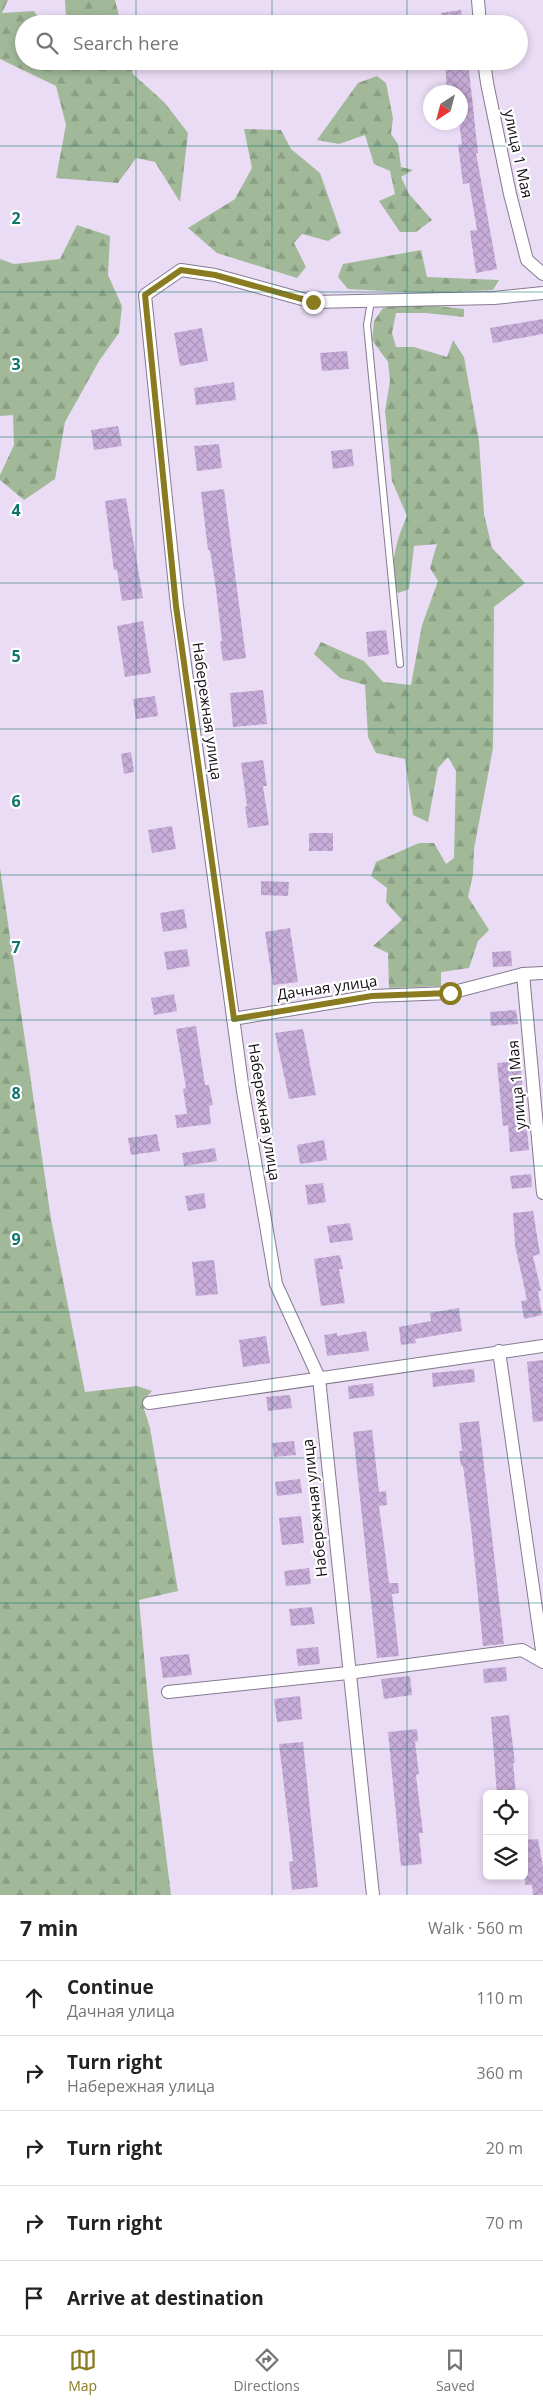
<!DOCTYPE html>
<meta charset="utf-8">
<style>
:root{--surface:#fff;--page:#f2f2f2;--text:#222;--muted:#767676;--line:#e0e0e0;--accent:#8a7b20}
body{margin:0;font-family:"Open Sans",sans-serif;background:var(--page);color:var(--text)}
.controls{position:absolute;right:15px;bottom:15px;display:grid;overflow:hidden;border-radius:8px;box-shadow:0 2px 8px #0003}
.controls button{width:45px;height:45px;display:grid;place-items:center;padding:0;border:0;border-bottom:1px solid var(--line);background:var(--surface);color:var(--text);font:25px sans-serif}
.compass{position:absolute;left:423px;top:85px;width:45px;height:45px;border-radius:50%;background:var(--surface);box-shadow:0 2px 8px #0003;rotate:216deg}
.stop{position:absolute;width:15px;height:15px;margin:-11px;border:4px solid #8a7b20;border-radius:50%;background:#fff}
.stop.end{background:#8a7b20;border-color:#fff;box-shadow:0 1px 5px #0008}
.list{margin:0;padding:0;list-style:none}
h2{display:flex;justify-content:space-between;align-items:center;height:65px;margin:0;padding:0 20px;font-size:21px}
h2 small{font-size:16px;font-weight:400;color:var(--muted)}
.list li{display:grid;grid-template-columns:32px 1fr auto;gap:15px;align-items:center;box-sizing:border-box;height:75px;padding:0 20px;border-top:1px solid var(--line)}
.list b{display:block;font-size:19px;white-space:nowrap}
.list p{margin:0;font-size:16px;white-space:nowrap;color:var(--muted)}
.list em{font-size:16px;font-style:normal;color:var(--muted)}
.icon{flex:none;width:28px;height:28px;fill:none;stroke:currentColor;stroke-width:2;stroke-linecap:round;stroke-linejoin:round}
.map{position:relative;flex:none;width:543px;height:1895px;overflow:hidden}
.search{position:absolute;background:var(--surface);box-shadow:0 2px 8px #0003;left:15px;right:15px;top:15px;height:55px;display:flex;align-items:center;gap:12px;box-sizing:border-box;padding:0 18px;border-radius:28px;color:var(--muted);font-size:19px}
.sheet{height:440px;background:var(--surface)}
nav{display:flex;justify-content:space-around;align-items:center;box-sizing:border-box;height:70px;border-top:1px solid var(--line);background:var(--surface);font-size:14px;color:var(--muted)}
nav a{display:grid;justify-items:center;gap:2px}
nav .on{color:var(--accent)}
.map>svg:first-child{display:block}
.forest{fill:url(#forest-firs)}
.building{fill:url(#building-cross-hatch)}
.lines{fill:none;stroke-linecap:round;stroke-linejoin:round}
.lane-casing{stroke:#867a8f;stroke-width:8}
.street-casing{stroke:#867a8f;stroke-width:14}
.lane{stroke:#fff;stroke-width:6}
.street{stroke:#fff;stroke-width:12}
.route{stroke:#8a7b20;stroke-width:6}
.grid{fill:none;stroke:#0f766e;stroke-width:1;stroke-opacity:0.55}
.labels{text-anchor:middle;stroke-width:4.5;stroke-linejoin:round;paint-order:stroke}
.street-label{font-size:15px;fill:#110c14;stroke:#fff}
.grid-label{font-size:16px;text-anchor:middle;font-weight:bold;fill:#0f766e;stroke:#fff;stroke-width:4.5;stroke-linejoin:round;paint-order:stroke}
</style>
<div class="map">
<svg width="543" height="1895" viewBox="0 0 543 1895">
<defs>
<pattern id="forest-firs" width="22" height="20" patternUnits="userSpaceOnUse" patternTransform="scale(1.25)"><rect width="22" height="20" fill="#a1b999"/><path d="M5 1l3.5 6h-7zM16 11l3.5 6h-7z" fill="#8a9e83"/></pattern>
<pattern id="building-cross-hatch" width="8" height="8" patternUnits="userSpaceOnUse" patternTransform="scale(1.25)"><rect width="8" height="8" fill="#c8adda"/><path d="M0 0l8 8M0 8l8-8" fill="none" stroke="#ab94ba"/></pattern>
</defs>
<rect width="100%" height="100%" fill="#eadcf4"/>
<g class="forest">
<path d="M0,0H8L2,13L34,11L43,24H24V61H130L133,74L165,103L188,133L180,202L155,162L136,158L118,183L56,178L66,125L56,86L0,59Z"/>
<path d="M65,0H115L121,24H62L66,17Z"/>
<path d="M377,76L386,83L393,118L391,134L398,144L401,167L413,170L401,177L409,194L432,220L416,232H400L379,201L395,194L390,171L374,164L365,135L339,144L317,140L358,83Z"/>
<path d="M244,129L281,130L291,149L320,173L341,233L328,241L302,234L294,243L306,267L297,278L217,253L188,228L235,199L252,168Z"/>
<path d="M77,225L110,236L108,275L122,306L119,333L99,361L65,422L55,479L24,500L0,480V475L14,445L13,415L0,416V259L14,264L60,259Z"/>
<path d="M421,250L427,277L499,280L493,290L422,293L348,289L338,277L343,264Z"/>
<path d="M410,303L464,309V317L425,313H396L392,333L396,347H414L447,357L453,340L464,357L479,441L484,514L492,548L525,583L494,607L493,748L474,849L473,874L468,897L489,930L478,941L469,968L441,972V986L389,988L388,953L373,946L402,920L386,902L387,888L371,876L376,862L419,843H434L446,864L454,858L456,771L448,757L438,768L428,822L413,815L405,759L376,753L368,737L365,685L340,678L314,654L321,642L364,661L383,682L411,685L422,625L438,581L430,568L437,544L414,546L409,589L398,593C387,570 397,538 407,516L392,481L385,411L390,381L388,362L372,340L374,321L383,308Z"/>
<path d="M0,868L51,1219L85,1392L137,1386L152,1391L142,1402L150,1428L178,1591L139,1600L152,1744L171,1895H0Z"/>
</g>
<g class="building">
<path d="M461,10L463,22L443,24L441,13Z"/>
<path d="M445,61H468L478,153H476L497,269L476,273L470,231L477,230L469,183L463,184L458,145L462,144L459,122H460V92H447Z"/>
<path d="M543,319V334L493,343L490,328Z"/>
<path d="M202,328L208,361L180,366L174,333Z"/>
<path d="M347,351L349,369L322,371L320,353Z"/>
<path d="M234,382L236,400L196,405L194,388Z"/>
<path d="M118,426L122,446L94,450L91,430Z"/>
<path d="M219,444L222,468L197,471L194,446Z"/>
<path d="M352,449L354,466L333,469L331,451Z"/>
<path d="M224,489L246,658L223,661L220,642L222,641L216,589L210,550H208L201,492Z"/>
<path d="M126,498L143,598L122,601L117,570H114L105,501Z"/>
<path d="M143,621L151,673L125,677L117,626Z"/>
<path d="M386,630L389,654L368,657L366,632Z"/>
<path d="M263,690L267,724L233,727L230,693Z"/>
<path d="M155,696L158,716L136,719L133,699Z"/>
<path d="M131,752L134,772L124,774L121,754Z"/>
<path d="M263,760L267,786H263L269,825L248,828L245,807L247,806L241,763Z"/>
<path d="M172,826L176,849L152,853L148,830Z"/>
<rect x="309" y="833" width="24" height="18"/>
<path d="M261,881L289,882L288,896L261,895Z"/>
<path d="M184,909L187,928L163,932L160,913Z"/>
<path d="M290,928L298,982L273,985L265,932Z"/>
<path d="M187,949L190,966L167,970L164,952Z"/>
<path d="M511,951L512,966L493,967L492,952Z"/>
<path d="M174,994L177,1011L154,1015L151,998Z"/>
<path d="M516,1010L518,1024L491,1026L490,1012Z"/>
<path d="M196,1026L205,1085H209L213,1105L209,1106L211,1124L177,1128L175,1115L187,1114L183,1089L186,1088L176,1029Z"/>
<path d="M303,1029L316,1095L289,1099L275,1033Z"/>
<path d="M520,1061L529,1150L510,1152L508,1125L503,1126L497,1063Z"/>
<path d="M157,1134L160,1151L131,1155L128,1138Z"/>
<path d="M324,1140L327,1160L300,1164L297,1145Z"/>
<path d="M215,1148L217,1161L184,1166L182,1153Z"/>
<path d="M531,1174L532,1187L512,1189L510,1176Z"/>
<path d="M323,1183L326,1202L308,1205L305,1185Z"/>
<path d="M204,1193L206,1208L188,1211L185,1196Z"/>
<path d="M533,1211L540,1254L533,1256L541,1291H538L542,1315L524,1319L521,1301L527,1300L515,1245L513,1213Z"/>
<path d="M350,1223L353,1240L330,1243L327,1226Z"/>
<path d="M340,1255L343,1269H339L345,1303L321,1306L314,1259Z"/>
<path d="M214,1260L218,1294L196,1296L192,1262Z"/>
<path d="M459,1308L462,1331L415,1339L416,1343L401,1345L399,1327L431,1321L430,1313Z"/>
<path d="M366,1331L369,1351L327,1356L324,1335L337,1333V1336Z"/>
<path d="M266,1336L270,1363L243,1367L239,1340Z"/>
<path d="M543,1360V1421L533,1422L527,1362Z"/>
<path d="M474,1369L475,1382L433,1387L432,1373Z"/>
<path d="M373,1383L374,1396L349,1399L348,1386Z"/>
<path d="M290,1395L292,1408L268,1411L266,1397Z"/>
<path d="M479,1421L504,1644L483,1646L471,1527L463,1466H461L459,1451H462L459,1423Z"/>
<path d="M372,1430L379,1492L386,1491L387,1505L379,1506L389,1583H398L399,1593L392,1594L399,1656L377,1658L353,1432Z"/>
<path d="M294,1441L296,1455L274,1457L272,1443Z"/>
<path d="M300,1479L302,1493L277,1496L275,1482Z"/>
<path d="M301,1516L304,1543L282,1545L279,1518Z"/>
<path d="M309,1568L311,1584L286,1586L284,1571Z"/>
<path d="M312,1607L315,1624L291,1626L289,1609Z"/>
<path d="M318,1647L320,1664L298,1666L296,1649Z"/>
<path d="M189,1654L192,1675L163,1678L160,1657Z"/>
<path d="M506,1667L507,1681L484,1683L483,1669Z"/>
<path d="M410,1676L412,1695L384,1699L381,1679Z"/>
<path d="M300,1696L302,1719L277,1722L274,1699Z"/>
<path d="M509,1715L515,1763H513L516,1794H497L491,1717Z"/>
<path d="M417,1729L418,1741L415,1742L419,1774L416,1775L423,1833H419L422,1864L401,1866L388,1732Z"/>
<path d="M303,1742L318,1887L292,1890L289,1862L293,1861L279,1744Z"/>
<path d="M538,1839L543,1867V1895H533L532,1885H525L524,1840Z"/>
</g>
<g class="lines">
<defs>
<path id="lane" d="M371,301L367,325L400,664"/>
<g id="street">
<path d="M478,0L480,24"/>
<path d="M484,61L487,83L510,194L527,260L543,274"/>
<path d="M523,974L543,1193"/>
<path d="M233,1019L372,996L450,993L523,974L543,973"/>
<path d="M499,1351L543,1657"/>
<path d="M149,1403L543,1346"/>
<path d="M168,1692L348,1673L522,1650L543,1662"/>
<path d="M373,1895L319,1378L276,1284L243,1091L177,606L145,295L181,270L215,275L313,302L494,298L543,293"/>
</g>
</defs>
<use href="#lane" class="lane-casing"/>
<use href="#street" class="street-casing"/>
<use href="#lane" class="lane"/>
<use href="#street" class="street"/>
</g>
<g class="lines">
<path class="route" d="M313,302L215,275L181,270L145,295L176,606L234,1019L372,996L450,993"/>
</g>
<path class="grid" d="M136,0V24M272,0V24M407,0V24M136,61V1895M272,61V1895M407,61V1895M0,146H543M0,292H543M0,437H543M0,583H543M0,729H543M0,875H543M0,1020H543M0,1166H543M0,1312H543M0,1458H543M0,1603H543M0,1749H543"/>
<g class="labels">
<g class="street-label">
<text transform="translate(518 154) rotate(78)" y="5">улица 1 Мая</text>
<text transform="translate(207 711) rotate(82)" y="5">Набережная улица</text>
<text transform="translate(327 988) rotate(-8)" y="5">Дачная улица</text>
<text transform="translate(517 1085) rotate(-95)" y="5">улица 1 Мая</text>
<text transform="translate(264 1112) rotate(81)" y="5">Набережная улица</text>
<text transform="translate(315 1508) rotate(-96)" y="5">Набережная улица</text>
</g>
</g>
<g class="grid-label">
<text x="16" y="224">2</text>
<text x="16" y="370">3</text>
<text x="16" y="516">4</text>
<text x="16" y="662">5</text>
<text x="16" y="807">6</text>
<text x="16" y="953">7</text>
<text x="16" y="1099">8</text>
<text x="16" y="1245">9</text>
</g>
</svg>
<div class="controls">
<button><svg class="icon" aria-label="locate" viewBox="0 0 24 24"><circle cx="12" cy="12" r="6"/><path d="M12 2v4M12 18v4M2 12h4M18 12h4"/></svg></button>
<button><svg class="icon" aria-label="layers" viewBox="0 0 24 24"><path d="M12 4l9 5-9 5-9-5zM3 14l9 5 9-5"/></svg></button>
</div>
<svg class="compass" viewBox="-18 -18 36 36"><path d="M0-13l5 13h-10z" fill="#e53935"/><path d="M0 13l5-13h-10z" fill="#767676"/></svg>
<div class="stop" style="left:450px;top:993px"></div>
<div class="stop end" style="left:313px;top:302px"></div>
<div class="search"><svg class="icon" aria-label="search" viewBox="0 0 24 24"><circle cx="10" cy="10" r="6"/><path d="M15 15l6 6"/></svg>Search here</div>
</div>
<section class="sheet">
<h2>7 min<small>Walk · 560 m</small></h2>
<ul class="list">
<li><svg class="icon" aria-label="ahead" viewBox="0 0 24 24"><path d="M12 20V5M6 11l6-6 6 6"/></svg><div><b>Continue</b><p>Дачная улица</p></div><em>110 m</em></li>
<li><svg class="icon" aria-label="right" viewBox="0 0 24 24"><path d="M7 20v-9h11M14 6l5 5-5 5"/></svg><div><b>Turn right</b><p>Набережная улица</p></div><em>360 m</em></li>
<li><svg class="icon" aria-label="right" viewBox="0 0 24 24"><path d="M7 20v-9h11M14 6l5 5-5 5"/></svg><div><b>Turn right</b></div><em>20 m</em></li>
<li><svg class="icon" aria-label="right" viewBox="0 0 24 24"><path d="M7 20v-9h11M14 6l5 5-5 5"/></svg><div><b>Turn right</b></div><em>70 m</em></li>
<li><svg class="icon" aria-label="arrive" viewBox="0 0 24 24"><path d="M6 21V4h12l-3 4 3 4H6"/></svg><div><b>Arrive at destination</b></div></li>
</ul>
</section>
<nav>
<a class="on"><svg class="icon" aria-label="map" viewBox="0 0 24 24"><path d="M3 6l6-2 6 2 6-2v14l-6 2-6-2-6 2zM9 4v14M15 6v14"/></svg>Map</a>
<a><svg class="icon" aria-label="directions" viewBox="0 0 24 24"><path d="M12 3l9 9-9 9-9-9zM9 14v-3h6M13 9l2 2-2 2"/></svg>Directions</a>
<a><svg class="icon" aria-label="saved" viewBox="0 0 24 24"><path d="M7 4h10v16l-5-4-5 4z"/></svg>Saved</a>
</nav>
